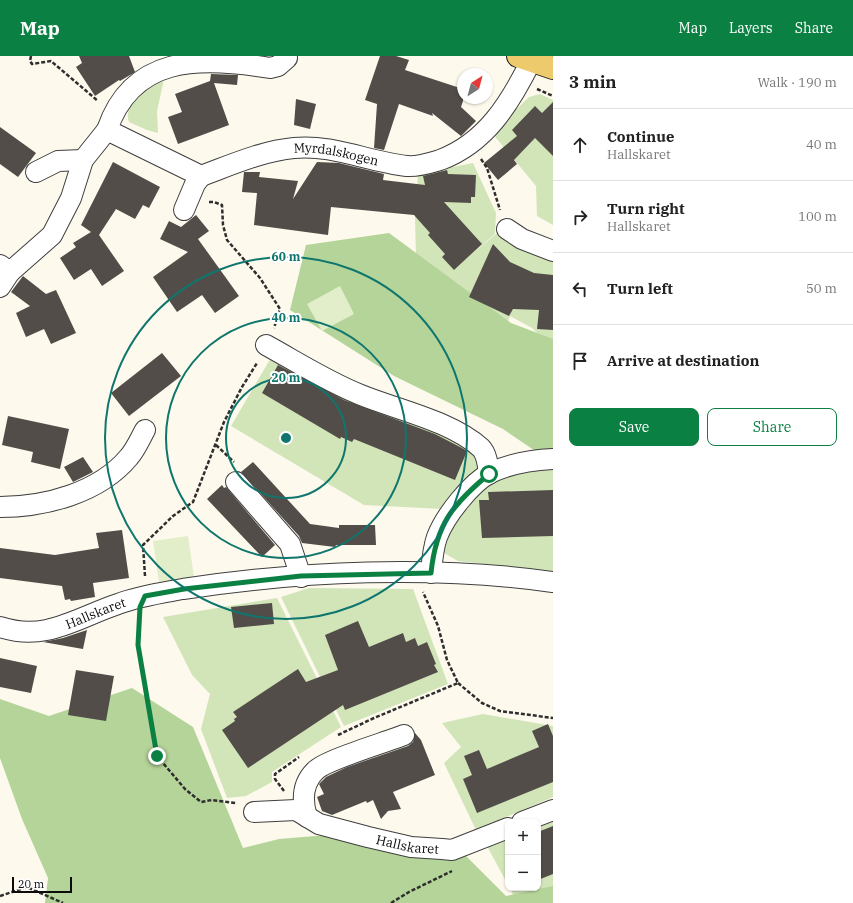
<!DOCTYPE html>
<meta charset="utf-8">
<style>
:root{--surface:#fff;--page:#f2f2f2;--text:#222;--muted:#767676;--line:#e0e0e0;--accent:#0b8043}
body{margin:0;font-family:"IBM Plex Serif",serif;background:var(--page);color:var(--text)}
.controls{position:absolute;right:12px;bottom:12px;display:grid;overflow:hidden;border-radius:8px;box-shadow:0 1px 3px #0004}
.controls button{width:36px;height:36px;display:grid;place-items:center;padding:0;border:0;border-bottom:1px solid var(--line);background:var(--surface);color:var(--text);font:20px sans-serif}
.compass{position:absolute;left:457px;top:12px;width:36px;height:36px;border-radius:50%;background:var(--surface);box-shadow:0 1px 3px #0004;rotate:36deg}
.scale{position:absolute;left:12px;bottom:10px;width:60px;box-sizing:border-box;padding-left:4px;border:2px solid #0c0c0c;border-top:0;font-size:11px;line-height:14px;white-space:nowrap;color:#0c0c0c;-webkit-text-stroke:3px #fff;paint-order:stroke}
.stop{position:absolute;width:12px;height:12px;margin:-9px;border:3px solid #0b8043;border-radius:50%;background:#fff}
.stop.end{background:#0b8043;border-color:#fff;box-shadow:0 1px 4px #0008}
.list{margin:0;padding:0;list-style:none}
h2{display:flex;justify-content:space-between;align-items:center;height:52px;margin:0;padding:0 16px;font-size:17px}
h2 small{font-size:13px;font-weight:400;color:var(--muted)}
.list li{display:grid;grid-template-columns:26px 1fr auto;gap:12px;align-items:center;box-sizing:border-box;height:72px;padding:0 16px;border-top:1px solid var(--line)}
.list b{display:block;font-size:15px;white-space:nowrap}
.list p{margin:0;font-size:13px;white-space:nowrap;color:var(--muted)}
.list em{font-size:13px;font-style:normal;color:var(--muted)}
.actions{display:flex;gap:8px;padding:12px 16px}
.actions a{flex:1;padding:9px 0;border:1px solid var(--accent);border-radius:8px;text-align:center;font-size:14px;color:var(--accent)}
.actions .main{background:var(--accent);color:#fff}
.icon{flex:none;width:22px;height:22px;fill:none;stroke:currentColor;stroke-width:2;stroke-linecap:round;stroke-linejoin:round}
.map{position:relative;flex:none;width:553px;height:847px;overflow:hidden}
header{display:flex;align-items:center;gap:24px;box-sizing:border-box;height:56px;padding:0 20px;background:var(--accent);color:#fff}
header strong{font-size:19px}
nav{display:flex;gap:22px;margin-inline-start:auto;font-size:14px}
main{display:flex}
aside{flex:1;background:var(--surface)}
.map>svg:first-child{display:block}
.green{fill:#d1e5b9}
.forest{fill:#b5d499}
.pitch{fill:#e2edca}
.building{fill:#534d49}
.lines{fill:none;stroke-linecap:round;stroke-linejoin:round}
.minor-casing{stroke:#3f3f3f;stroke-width:22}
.major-casing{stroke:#1d1d1d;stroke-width:24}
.path{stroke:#2e2e2e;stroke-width:2.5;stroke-dasharray:4 2;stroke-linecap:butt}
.minor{stroke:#fff;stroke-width:20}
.major{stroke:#edca6c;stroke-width:22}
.route{stroke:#0b8043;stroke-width:5}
.ring{fill:none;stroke:#0f766e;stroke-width:2}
.labels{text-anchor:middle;stroke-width:4;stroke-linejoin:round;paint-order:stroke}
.street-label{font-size:13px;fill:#0c0c0c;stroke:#fff}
.centre{fill:#0f766e;stroke:#fff;stroke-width:2}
.ring-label{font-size:12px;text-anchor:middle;font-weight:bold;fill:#0f766e;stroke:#fff;stroke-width:4;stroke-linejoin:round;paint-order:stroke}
</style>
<header>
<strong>Map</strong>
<nav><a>Map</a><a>Layers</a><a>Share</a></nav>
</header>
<main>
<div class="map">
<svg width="553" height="847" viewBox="0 0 553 847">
<rect width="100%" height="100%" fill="#fdf9ec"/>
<g class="green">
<path d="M166,14L157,55L158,77L147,74L129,66C122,44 152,27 166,14Z"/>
<path d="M540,38L553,44V169L537,160L536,130L492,77L529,41Z"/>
<path d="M473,107L496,157L495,178L472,198L501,174L553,202V293L532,272L510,260L501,283L416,202L415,161L418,118Z"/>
<path d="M279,288L360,339L463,376L481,403L478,421L443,453L364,449L231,370Z"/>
<path d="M553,409V516L458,505L444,497L443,483L452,467L488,425Z"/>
<path d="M309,532L413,533L448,628L344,670L281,541Z"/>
<path d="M277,542L341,671L272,716V726L246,740L227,742L201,673L210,638L192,619L163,561Z"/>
<path d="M483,658L553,670V741L476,774L444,707L461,691L442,667Z"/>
<path d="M553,761V844L516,845L510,832H538V767Z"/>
<path d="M508,779V829L486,788Z"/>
</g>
<g class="forest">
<path d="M389,177L511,267L553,283V407L503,373L394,320L290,254L306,189Z"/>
<path d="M132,632L193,671L243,792L279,783L327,779L454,788L506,840L553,830V847H45L48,822L22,763L0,702V643L49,660Z"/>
</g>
<g class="pitch">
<path d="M340,230L354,258L322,275L307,248Z"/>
<path d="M188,480L194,521L159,526L153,485Z"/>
</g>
<g class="building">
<path d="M79,0H129L135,16L120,25L119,24L95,40L76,11L82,7Z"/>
<path d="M380,0H396L409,4L405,14L463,33V45L461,51L476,65L461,80L432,57L433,60L399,48L384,94L374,92L377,48L365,44Z"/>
<path d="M211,18L238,19L237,29L214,27L229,69L178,88L168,61L182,56L175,38L210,25Z"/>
<path d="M296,43L316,48L310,73L294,69Z"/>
<path d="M553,46V100L535,82L514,104L517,108L498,124L484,107L517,80L512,74L535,50L542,57Z"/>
<path d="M0,71L36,97L18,121L0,108Z"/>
<path d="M113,106L160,131L149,152L143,149L135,163L116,153L99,179L124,215L102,230L91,213L74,224L60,202L76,191L73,187L91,176L81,169Z"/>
<path d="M317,106L339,107L384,118L383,124L425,129L423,120L447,114L448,118L476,119L475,141H471V147L444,146L482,188L454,214L442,201L445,198L428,179L430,177L414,159L331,151L328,179L254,169L257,137L242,136L244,116H260L259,121L298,125L293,143Z"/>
<path d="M196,159L209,175L198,183L239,240L215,257L202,239L177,256L153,221L188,196L160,183L169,165L181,171Z"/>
<path d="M493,188L510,206L534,217L553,219V274L537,273L539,254L513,253L509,260L469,241Z"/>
<path d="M23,220L46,238L56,234L76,277L51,288L44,273L26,281L16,257L30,250L11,236Z"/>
<path d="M162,297L181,320L129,360L111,337Z"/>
<path d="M278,309L344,344L435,378L462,392L467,395L455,424L354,383L352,386L341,381L340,383L262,337Z"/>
<path d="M8,360L69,373L60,413L31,406L33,396L2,389Z"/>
<path d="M83,401L93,416L73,426L64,411Z"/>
<path d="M253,406L310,468L339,472V469H375L376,489H336L335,491L302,487L299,480L241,416Z"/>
<path d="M222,429L224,432L226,431L275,489L262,501L207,443Z"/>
<path d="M553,434V480L482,482L479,444H489L488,436Z"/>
<path d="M122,474L129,522L93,527L95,541L71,545L70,543L65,544L62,530L0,522V492L55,499L99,492L96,477Z"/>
<path d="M272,547L274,568L234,572L231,551Z"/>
<path d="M358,565L369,591L403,577L406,586L415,582L418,590L427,586L436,608L434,609L438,616L345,654L343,649L248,712L222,674L235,665L234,663L237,661L233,656L298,613L306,626L338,614L325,579Z"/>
<path d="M87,574L83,593L43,586L63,582Z"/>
<path d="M0,602L37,610L31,637L0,631Z"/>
<path d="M76,614L114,620L106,665L68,659Z"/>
<path d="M548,668L553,680V726L477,757L463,723L472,719L464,700L479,694L487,713L539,691L532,675Z"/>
<path d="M415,677L421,684L435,719L393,736L401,753L388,755L381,763L373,744L367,747L366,745L332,759L322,755L317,741L324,738L319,728L326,721L347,711L408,690L413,686Z"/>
<path d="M553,770V818L538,824V776Z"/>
</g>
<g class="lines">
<defs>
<g id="minor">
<path id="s1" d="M287,2L278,10L270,12C198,0 132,0 107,74L201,120C231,109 262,95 294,92C332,88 369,106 407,110C418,111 430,107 440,104C486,87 510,47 531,5"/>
<path d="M36,116L58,105L83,104"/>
<path d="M184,154L195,128L201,120"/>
<path d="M507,173L522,183L553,195"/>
<path d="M0,209L10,216L0,231"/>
<path d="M10,216L52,179L71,142L83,104L107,74"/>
<path d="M266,289C297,306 328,326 361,339C398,354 451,365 481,392C487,398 488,410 489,418"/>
<path d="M236,426L290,488L301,521"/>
<path d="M0,451C45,451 99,437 129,401C136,393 140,383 145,374"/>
<path d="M431,517C432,505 433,492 437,481C445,460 471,427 490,417C509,408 532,404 553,403"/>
<path id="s2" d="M0,571C46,586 76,562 118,548C139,540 161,537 183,533C302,515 433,509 553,526"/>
<path id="s3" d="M254,756L296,754L319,768L368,781L411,791L442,793L452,794L508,772"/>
<path d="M307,761C302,745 302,728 315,715C325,704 387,686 404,679"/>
<path d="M522,766L553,754"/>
</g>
<path id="major" d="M518,0L553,12"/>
</defs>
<use href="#minor" class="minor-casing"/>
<use href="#major" class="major-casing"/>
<g class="path">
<path d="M31,0L30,5L32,8L51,5L98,45"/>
<path d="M537,33L553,40"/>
<path d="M481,103L487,112L500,154"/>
<path d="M209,146H214L222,149L223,169L227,184L260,222L280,253L274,272"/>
<path d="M216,389L234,406"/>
<path d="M145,520L143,489L173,460L193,446L224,366L242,331L257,307"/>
<path d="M139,562L138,589L157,700L185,733L201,746L212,744L236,747"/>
<path d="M458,627L482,647L500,655L553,662"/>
<path d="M338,679L374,662L458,627L447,604L438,570L423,536"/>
<path d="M284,735L275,723V718L299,701"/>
<path d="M0,840L27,831L63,847"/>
<path d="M391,847L409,836L452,815"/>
</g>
<use href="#minor" class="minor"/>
<use href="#major" class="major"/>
</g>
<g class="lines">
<path class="route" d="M157,700L138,589L140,551L145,540L184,533L301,520L431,517C436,468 453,448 489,418"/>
</g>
<g class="ring">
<circle cx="286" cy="382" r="60"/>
<circle cx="286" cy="382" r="120"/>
<circle cx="286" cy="382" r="181"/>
</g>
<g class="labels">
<g class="street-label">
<text dy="5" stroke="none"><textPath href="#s1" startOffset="459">Myrdalskogen</textPath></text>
<text dy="5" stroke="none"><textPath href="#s2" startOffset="99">Hallskaret</textPath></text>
<text dy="5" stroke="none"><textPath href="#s3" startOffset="160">Hallskaret</textPath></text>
</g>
</g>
<circle cx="286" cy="382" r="6" class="centre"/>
<g class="ring-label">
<text x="286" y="205">60 m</text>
<text x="286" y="266">40 m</text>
<text x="286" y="326">20 m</text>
</g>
</svg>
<div class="controls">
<button>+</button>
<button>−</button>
</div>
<svg class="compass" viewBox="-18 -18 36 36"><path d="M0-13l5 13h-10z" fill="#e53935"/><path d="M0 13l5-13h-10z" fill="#767676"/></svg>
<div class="scale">20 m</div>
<div class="stop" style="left:489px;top:418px"></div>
<div class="stop end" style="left:157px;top:700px"></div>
</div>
<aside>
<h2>3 min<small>Walk · 190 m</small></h2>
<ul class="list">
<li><svg class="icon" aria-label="ahead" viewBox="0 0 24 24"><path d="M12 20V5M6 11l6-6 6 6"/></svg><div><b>Continue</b><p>Hallskaret</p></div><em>40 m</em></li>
<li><svg class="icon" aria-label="right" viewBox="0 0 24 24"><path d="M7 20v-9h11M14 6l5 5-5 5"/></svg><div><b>Turn right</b><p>Hallskaret</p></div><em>100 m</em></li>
<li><svg class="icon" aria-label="left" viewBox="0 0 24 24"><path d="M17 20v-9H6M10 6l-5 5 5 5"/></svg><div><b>Turn left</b></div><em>50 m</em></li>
<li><svg class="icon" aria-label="arrive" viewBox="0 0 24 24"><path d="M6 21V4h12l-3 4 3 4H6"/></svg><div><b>Arrive at destination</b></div></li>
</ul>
<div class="actions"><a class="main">Save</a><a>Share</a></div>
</aside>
</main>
